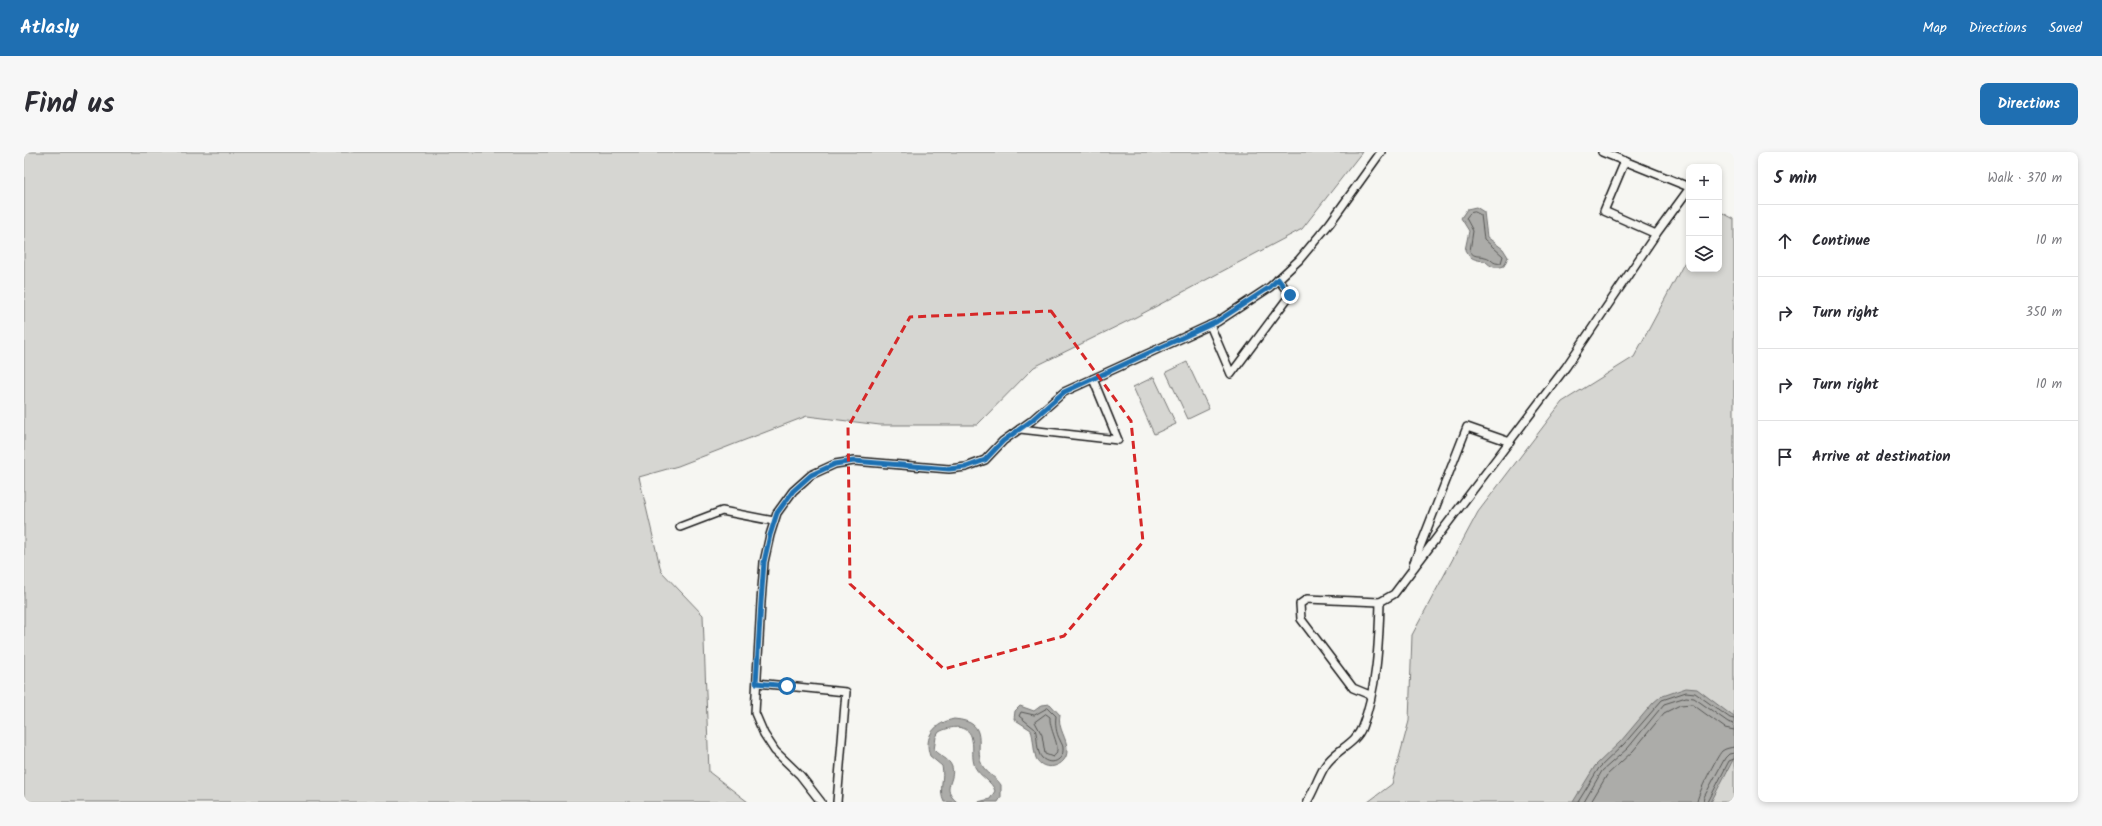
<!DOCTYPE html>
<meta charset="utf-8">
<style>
:root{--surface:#fff;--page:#f7f7f7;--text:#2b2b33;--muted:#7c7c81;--line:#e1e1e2;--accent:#1f6fb2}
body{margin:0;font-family:Kalam,sans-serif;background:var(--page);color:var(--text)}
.controls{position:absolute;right:12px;top:12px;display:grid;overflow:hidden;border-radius:8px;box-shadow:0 2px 6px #0003}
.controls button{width:36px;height:36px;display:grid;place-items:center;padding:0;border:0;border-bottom:1px solid var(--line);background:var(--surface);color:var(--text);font:20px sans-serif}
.stop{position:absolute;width:12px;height:12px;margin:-9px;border:3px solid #1f6fb2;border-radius:50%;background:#fff}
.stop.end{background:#1f6fb2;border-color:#fff;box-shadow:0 1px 4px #0008}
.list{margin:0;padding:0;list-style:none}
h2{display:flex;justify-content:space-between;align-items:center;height:52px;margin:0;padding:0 16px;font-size:17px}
h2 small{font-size:13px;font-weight:400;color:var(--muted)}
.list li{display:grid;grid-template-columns:26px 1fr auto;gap:12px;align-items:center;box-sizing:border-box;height:72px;padding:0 16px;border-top:1px solid var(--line)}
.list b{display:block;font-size:15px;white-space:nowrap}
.list em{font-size:13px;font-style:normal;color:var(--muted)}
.icon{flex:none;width:22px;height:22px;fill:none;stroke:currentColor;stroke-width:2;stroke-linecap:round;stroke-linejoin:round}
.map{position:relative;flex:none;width:1710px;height:650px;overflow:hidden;border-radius:8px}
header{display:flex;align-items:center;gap:24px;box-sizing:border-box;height:56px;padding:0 20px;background:var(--accent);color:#fff}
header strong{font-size:19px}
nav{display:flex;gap:22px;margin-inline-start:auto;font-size:14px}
.intro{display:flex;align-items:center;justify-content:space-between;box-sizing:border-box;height:96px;padding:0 24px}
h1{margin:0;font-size:28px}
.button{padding:10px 18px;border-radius:8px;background:var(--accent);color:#fff;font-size:14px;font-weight:700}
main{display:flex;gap:24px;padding:0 24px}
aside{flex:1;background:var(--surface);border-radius:8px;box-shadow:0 2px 6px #0003}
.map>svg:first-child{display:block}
.green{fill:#d6d6d2;stroke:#797977}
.water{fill:#acaca9;stroke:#727271}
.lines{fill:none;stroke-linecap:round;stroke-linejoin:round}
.shore{stroke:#565654;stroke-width:1}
.lane-casing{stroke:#1c1c1c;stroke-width:10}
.lane{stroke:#f6f6f2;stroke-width:7}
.route{stroke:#1f6fb2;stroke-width:5}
.marked{fill:none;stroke:#d62828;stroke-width:3;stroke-dasharray:8 5;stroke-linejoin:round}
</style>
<header>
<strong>Atlasly</strong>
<nav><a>Map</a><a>Directions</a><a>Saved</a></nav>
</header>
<div class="intro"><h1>Find us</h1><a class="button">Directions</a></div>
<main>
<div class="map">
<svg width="1710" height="650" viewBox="0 0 1710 650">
<rect width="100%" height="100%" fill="#f6f6f2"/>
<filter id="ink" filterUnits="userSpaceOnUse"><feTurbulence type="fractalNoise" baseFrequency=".025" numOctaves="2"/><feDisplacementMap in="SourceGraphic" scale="8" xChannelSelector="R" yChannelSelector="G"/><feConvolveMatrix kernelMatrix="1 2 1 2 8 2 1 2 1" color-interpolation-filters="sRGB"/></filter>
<g filter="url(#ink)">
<g class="green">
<path d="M0,0H1338L1278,77L1112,165L1010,215L953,273H856L783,264L654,314L615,325L637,419L679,463L685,620L724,650H0Z"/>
<path d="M1695,59L1710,67V650H1344L1368,632L1385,569L1388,483L1454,360L1538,250L1610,205L1665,102V117H1695Z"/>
<path d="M1163,210L1185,257L1164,267L1142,220Z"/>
<path d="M1130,225L1152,272L1130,282L1109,235Z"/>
</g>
<g class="water">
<path d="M1452,55L1460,60L1463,85L1479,97L1484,105L1480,114C1471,117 1467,115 1461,109C1451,108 1446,107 1441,98L1445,79L1437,66L1443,57Z"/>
<path d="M1662,536L1673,537L1710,565V606L1687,650H1549L1571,614L1597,589L1629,551L1636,545Z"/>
<path d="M1026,552L1036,563C1033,577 1044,586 1043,599C1043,615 1019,621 1012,606C1009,597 1010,587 1007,578L990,567L991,559L996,554L1010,559L1018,553Z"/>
<path d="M930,567C968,570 949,595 958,613C962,621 972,625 977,633V645L974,650H954L966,647L971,639C968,629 956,625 951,615C947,605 950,598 948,588C946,571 926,574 915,580L912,585L910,598C916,605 925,606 928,615C932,630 916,636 933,650H920C914,638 921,627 918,614L906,604C899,584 911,571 930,567Z"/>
</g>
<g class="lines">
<g class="shore">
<path d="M1451,60L1457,63L1460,87L1479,104L1477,111C1468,113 1468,106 1461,105C1455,103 1450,106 1446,99L1449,79L1442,66L1446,61Z"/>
<path d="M1024,556L1032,564C1031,572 1032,581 1036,588C1037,591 1039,593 1039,596C1040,609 1027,614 1018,606C1012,600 1014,585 1011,577L995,564L997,560L1010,563Z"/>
<path d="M1022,562L1026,565C1025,580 1040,597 1029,605L1021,602L1018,583L1011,570Z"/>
<path d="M1554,650L1575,616L1600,592L1638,548L1662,540L1671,541L1706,566L1710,567"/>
<path d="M1560,650L1578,619L1604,596L1640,552L1662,545L1670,546L1704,570L1710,572"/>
<path d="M1567,650L1583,623L1609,599L1640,561L1656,553L1668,552L1701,576L1710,578"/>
<path d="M1673,650C1673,643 1693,604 1698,599C1702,596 1706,596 1710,595"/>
<path d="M1679,650L1680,645L1701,606L1705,602L1710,601"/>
<path d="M1684,650L1705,609L1710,607"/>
</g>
<defs>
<g id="lane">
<path d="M1578,0L1665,35"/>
<path d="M1601,9L1580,59L1632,82"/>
<path d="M1186,173L1207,222L1266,143L1254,127"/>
<path d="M996,277L1094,288L1069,227"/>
<path d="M656,375L698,359L750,369"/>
<path d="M1389,413L1443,275L1486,290"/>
<path d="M733,531L822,540L813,650"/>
<path d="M1346,543L1329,536L1277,467L1276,452L1283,447L1356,450L1370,442L1542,215L1632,82L1665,37"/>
<path d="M797,650L776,623L751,599L740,582L731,561L737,450L740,410L746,383L753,361L769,339L787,323L811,312L830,309L925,317L942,315L961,308L979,289L1007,269L1040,240L1193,170L1246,135L1275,108L1306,71L1357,0"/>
<path d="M1283,650C1290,639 1294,625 1301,614C1311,598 1332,592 1338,575C1353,538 1355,489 1356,450"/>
</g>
</defs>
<use href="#lane" class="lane-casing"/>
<use href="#lane" class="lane"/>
</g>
</g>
<g class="lines" filter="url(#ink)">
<path class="route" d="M763,534L732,531L737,450L740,410L746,383L753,361L769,339L787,323L811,312L830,309L925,317L942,315L961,308L979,289L1007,269L1040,240L1192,170L1246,135L1254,127L1266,143"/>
</g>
<path class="marked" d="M1027,159L1107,269L1119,390L1040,484L920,517L826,432L824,275L886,165Z"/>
</svg>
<div class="controls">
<button>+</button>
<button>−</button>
<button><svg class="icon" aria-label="layers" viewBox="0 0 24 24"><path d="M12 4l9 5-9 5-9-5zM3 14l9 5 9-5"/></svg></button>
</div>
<div class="stop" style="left:763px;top:534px"></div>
<div class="stop end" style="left:1266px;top:143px"></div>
</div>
<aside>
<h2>5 min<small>Walk · 370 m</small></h2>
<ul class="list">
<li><svg class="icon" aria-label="ahead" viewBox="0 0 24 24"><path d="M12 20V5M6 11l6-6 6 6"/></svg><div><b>Continue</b></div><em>10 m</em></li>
<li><svg class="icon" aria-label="right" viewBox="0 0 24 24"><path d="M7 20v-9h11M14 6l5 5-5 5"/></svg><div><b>Turn right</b></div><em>350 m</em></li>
<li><svg class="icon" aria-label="right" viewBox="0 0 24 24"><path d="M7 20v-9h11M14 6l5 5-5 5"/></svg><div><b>Turn right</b></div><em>10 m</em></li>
<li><svg class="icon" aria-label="arrive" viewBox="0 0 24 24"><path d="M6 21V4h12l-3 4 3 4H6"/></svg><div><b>Arrive at destination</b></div></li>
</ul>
</aside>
</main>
